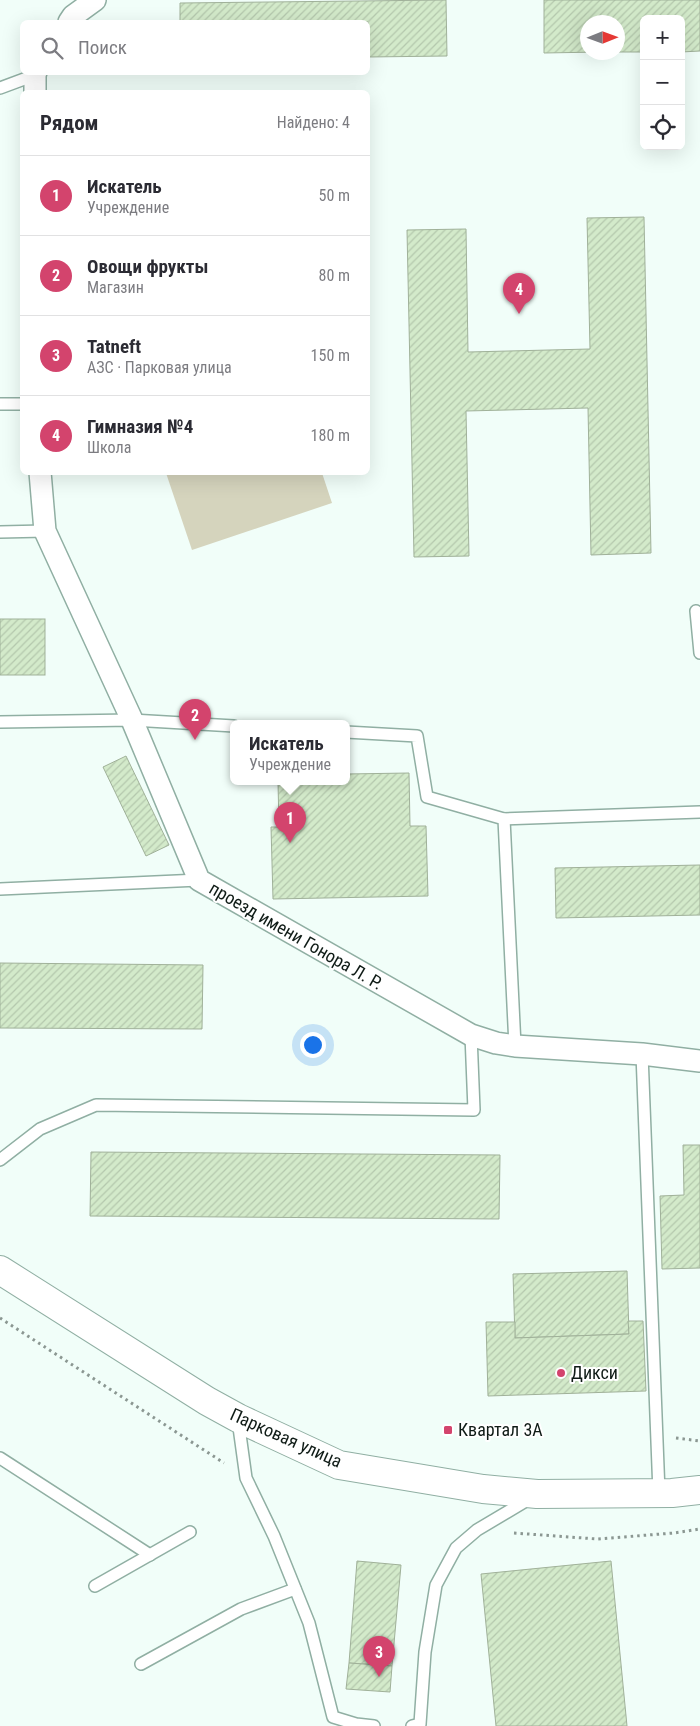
<!DOCTYPE html>
<html lang="ru">
<meta charset="utf-8">
<style>
:root{--surface:#fff;--page:#f2f2f3;--text:#2b2b33;--muted:#7c7c81;--line:#e1e1e2;--accent:#d3446d}
body{margin:0;font-family:"Roboto Condensed",sans-serif;background:var(--page);color:var(--text)}
.controls{position:absolute;right:15px;top:15px;display:grid;overflow:hidden;border-radius:8px;box-shadow:0 5px 20px #0002}
.controls button{width:45px;height:45px;display:grid;place-items:center;padding:0;border:0;border-bottom:1px solid var(--line);background:var(--surface);color:var(--text);font:25px sans-serif}
.compass{position:absolute;left:580px;top:15px;width:45px;height:45px;border-radius:50%;background:var(--surface);box-shadow:0 5px 20px #0002;rotate:89deg}
.you{position:absolute;left:312px;top:1044px;width:18px;height:18px;margin:-12px;border:4px solid #fff;border-radius:50%;background:#1a73e8;box-shadow:0 0 0 8px #1a73e833}
.badge{display:grid;place-items:center;width:32px;height:32px;border-radius:50%;background:var(--accent);color:#fff;font-size:16px;font-weight:700}
.pin{position:absolute;translate:-50% -41px;filter:drop-shadow(0 1px 2px #0008)}
.pin::after{content:'';position:absolute;top:26px;width:18px;height:15px;background:inherit;clip-path:polygon(0 0,100% 0,50% 100%)}
.popup{position:absolute;left:230px;top:720px;width:120px;height:65px;box-sizing:border-box;display:grid;place-content:center;border-radius:8px;background:var(--surface);filter:drop-shadow(0 1px 4px #0005);font-size:16px;white-space:nowrap;color:var(--muted)}
.popup b{font-size:19px;color:var(--text)}
.popup::after{content:'';position:absolute;left:50%;top:100%;margin-left:-10px;border:10px solid transparent;border-top-color:var(--surface)}
.list{margin:0;padding:0;list-style:none}
h2{display:flex;justify-content:space-between;align-items:center;height:65px;margin:0;padding:0 20px;font-size:21px}
h2 small{font-size:16px;font-weight:400;color:var(--muted)}
.list li{display:grid;grid-template-columns:32px 1fr auto;gap:15px;align-items:center;box-sizing:border-box;height:80px;padding:0 20px;border-top:1px solid var(--line)}
.list b{display:block;font-size:19px;white-space:nowrap}
.list p{margin:0;font-size:16px;white-space:nowrap;color:var(--muted)}
.list em{font-size:16px;font-style:normal;color:var(--muted)}
.icon{flex:none;width:28px;height:28px;fill:none;stroke:currentColor;stroke-width:2;stroke-linecap:round;stroke-linejoin:round}
.map{position:relative;flex:none;width:700px;height:1726px;overflow:hidden}
.search{position:absolute;background:var(--surface);box-shadow:0 5px 20px #0002;left:20px;top:20px;width:350px;height:55px;display:flex;align-items:center;gap:12px;box-sizing:border-box;padding:0 18px;border-radius:8px;color:var(--muted);font-size:19px}
.panel{position:absolute;background:var(--surface);box-shadow:0 5px 20px #0002;left:20px;top:90px;width:350px;height:385px;border-radius:8px}
.map>svg:first-child{display:block}
.pitch{fill:#d5d4bd}
.building{fill:url(#building-hatch);stroke:#a0b199}
.lines{fill:none;stroke-linecap:round;stroke-linejoin:round}
.lane-casing{stroke:#90afa3;stroke-width:14}
.street-casing{stroke:#90afa3;stroke-width:24}
.secondary-casing{stroke:#90afa3;stroke-width:30}
.path{stroke:#8b9792;stroke-width:3;stroke-dasharray:2.5 4;stroke-linecap:butt}
.lane{stroke:#fff;stroke-width:11}
.street{stroke:#fff;stroke-width:21}
.secondary{stroke:#fff;stroke-width:28}
.poi-dot{fill:#d3446d;stroke:#fff;stroke-width:2}
.labels{text-anchor:middle;stroke-width:4;stroke-linejoin:round;paint-order:stroke}
.street-label{font-size:18px;fill:#0f1b16;stroke:#fff}
.poi-label{font-size:18px;fill:#0f1b16;stroke:#fff;text-anchor:start}
</style>
<div class="map">
<svg width="700" height="1726" viewBox="0 0 700 1726">
<defs>
<pattern id="building-hatch" width="6" height="6" patternUnits="userSpaceOnUse" patternTransform="scale(1.25)"><rect width="6" height="6" fill="#d3eaca"/><path d="M-1 1l2-2M0 6l6-6M5 7l2-2" fill="none" stroke="#b4c8ad"/></pattern>
</defs>
<rect width="100%" height="100%" fill="#f1fef9"/>
<path class="pitch" d="M166,473H322L332,503L192,550Z"/>
<g class="building">
<path d="M446,0L447,56L368,57V22H180V3Z"/>
<path d="M544,0H700V51L681,52V19H644V52H618V22H588V52H599L544,53Z"/>
<path d="M644,217L651,553L591,555L588,408L466,411L469,556L414,557L407,230L466,229L468,352L590,349L587,218Z"/>
<rect x="0" y="619" width="45" height="56"/>
<path d="M126,756L169,845L146,856L103,767Z"/>
<path d="M409,773L410,826H426L428,896L273,899L271,827H279L278,782H346V774Z"/>
<path d="M700,865V915L556,918L555,868Z"/>
<path d="M0,963L203,965L202,1029L0,1028Z"/>
<path d="M683,1145H700V1268L662,1269L660,1196L684,1195Z"/>
<path d="M91,1152L500,1155L499,1219L90,1216Z"/>
<path d="M627,1271L629,1334L515,1338L513,1274Z"/>
<path d="M628,1321H643L646,1391L488,1396L486,1322H515V1338L629,1334Z"/>
<path d="M357,1561L401,1565L392,1666L349,1663Z"/>
<path d="M611,1561L627,1726H496L481,1574Z"/>
<path d="M349,1663L392,1666L390,1692L346,1689Z"/>
</g>
<g class="lines">
<defs>
<g id="lane">
<path d="M0,88L35,75"/>
<path d="M0,404H22"/>
<path d="M0,532L45,531"/>
<path d="M696,611L700,653"/>
<path d="M0,722L132,720L234,726"/>
<path d="M346,732L417,736L427,797L504,819L515,1046"/>
<path d="M504,819L700,812"/>
<path d="M0,889L199,880"/>
<path d="M642,1054L659,1493"/>
<path d="M0,1160L40,1129L96,1105L474,1110L471,1035"/>
<path d="M238,1420L246,1478L274,1536L309,1623L333,1717L356,1724L374,1726"/>
<path d="M0,1458L150,1555"/>
<path d="M95,1586L190,1532"/>
<path d="M141,1664L241,1609L295,1589"/>
<path d="M412,1726L420,1724L425,1652L436,1585L456,1548L477,1530L529,1499"/>
</g>
<g id="street">
<path d="M69,22L73,16L95,0"/>
<path d="M35,92V75L36,72"/>
<path d="M40,472L45,531L132,720L199,880L471,1035L496,1043L515,1046L642,1054L700,1061"/>
</g>
<path id="secondary" d="M0,1270L207,1401L238,1418L339,1465L483,1489L537,1494L672,1493L700,1490"/>
</defs>
<use href="#lane" class="lane-casing"/>
<use href="#street" class="street-casing"/>
<use href="#secondary" class="secondary-casing"/>
<g class="path">
<path d="M0,1318L224,1463"/>
<path d="M676,1438L700,1441"/>
<path d="M514,1533L597,1539L674,1533L700,1529"/>
</g>
<use href="#lane" class="lane"/>
<use href="#street" class="street"/>
<use href="#secondary" class="secondary"/>
</g>
<g class="poi-dot">
<circle cx="561" cy="1373" r="5"/>
<rect x="443" y="1425" width="10" height="10" rx="2.5"/>
</g>
<g class="labels">
<g class="street-label">
<text transform="translate(296 936) rotate(30)" y="6">проезд имени Гонора Л. Р.</text>
<text transform="translate(286 1438) rotate(24)" y="6">Парковая улица</text>
</g>
<g class="poi-label">
<text x="571" y="1379">Дикси</text>
<text x="458" y="1436">Квартал 3А</text>
</g>
</g>
</svg>
<div class="controls">
<button>+</button>
<button>−</button>
<button><svg class="icon" aria-label="locate" viewBox="0 0 24 24"><circle cx="12" cy="12" r="6"/><path d="M12 2v4M12 18v4M2 12h4M18 12h4"/></svg></button>
</div>
<svg class="compass" viewBox="-18 -18 36 36"><path d="M0-13l5 13h-10z" fill="#e53935"/><path d="M0 13l5-13h-10z" fill="#7c7c81"/></svg>
<div class="you"></div>
<div class="pin badge" style="left:290px;top:843px">1</div>
<div class="popup"><b>Искатель</b>Учреждение</div>
<div class="pin badge" style="left:195px;top:740px">2</div>
<div class="pin badge" style="left:379px;top:1677px">3</div>
<div class="pin badge" style="left:519px;top:314px">4</div>
<div class="search"><svg class="icon" aria-label="search" viewBox="0 0 24 24"><circle cx="10" cy="10" r="6"/><path d="M15 15l6 6"/></svg>Поиск</div>
<section class="panel">
<h2>Рядом<small>Найдено: 4</small></h2>
<ul class="list">
<li><span class="badge">1</span><div><b>Искатель</b><p>Учреждение</p></div><em>50 m</em></li>
<li><span class="badge">2</span><div><b>Овощи фрукты</b><p>Магазин</p></div><em>80 m</em></li>
<li><span class="badge">3</span><div><b>Tatneft</b><p>АЗС · Парковая улица</p></div><em>150 m</em></li>
<li><span class="badge">4</span><div><b>Гимназия №4</b><p>Школа</p></div><em>180 m</em></li>
</ul>
</section>
</div>
